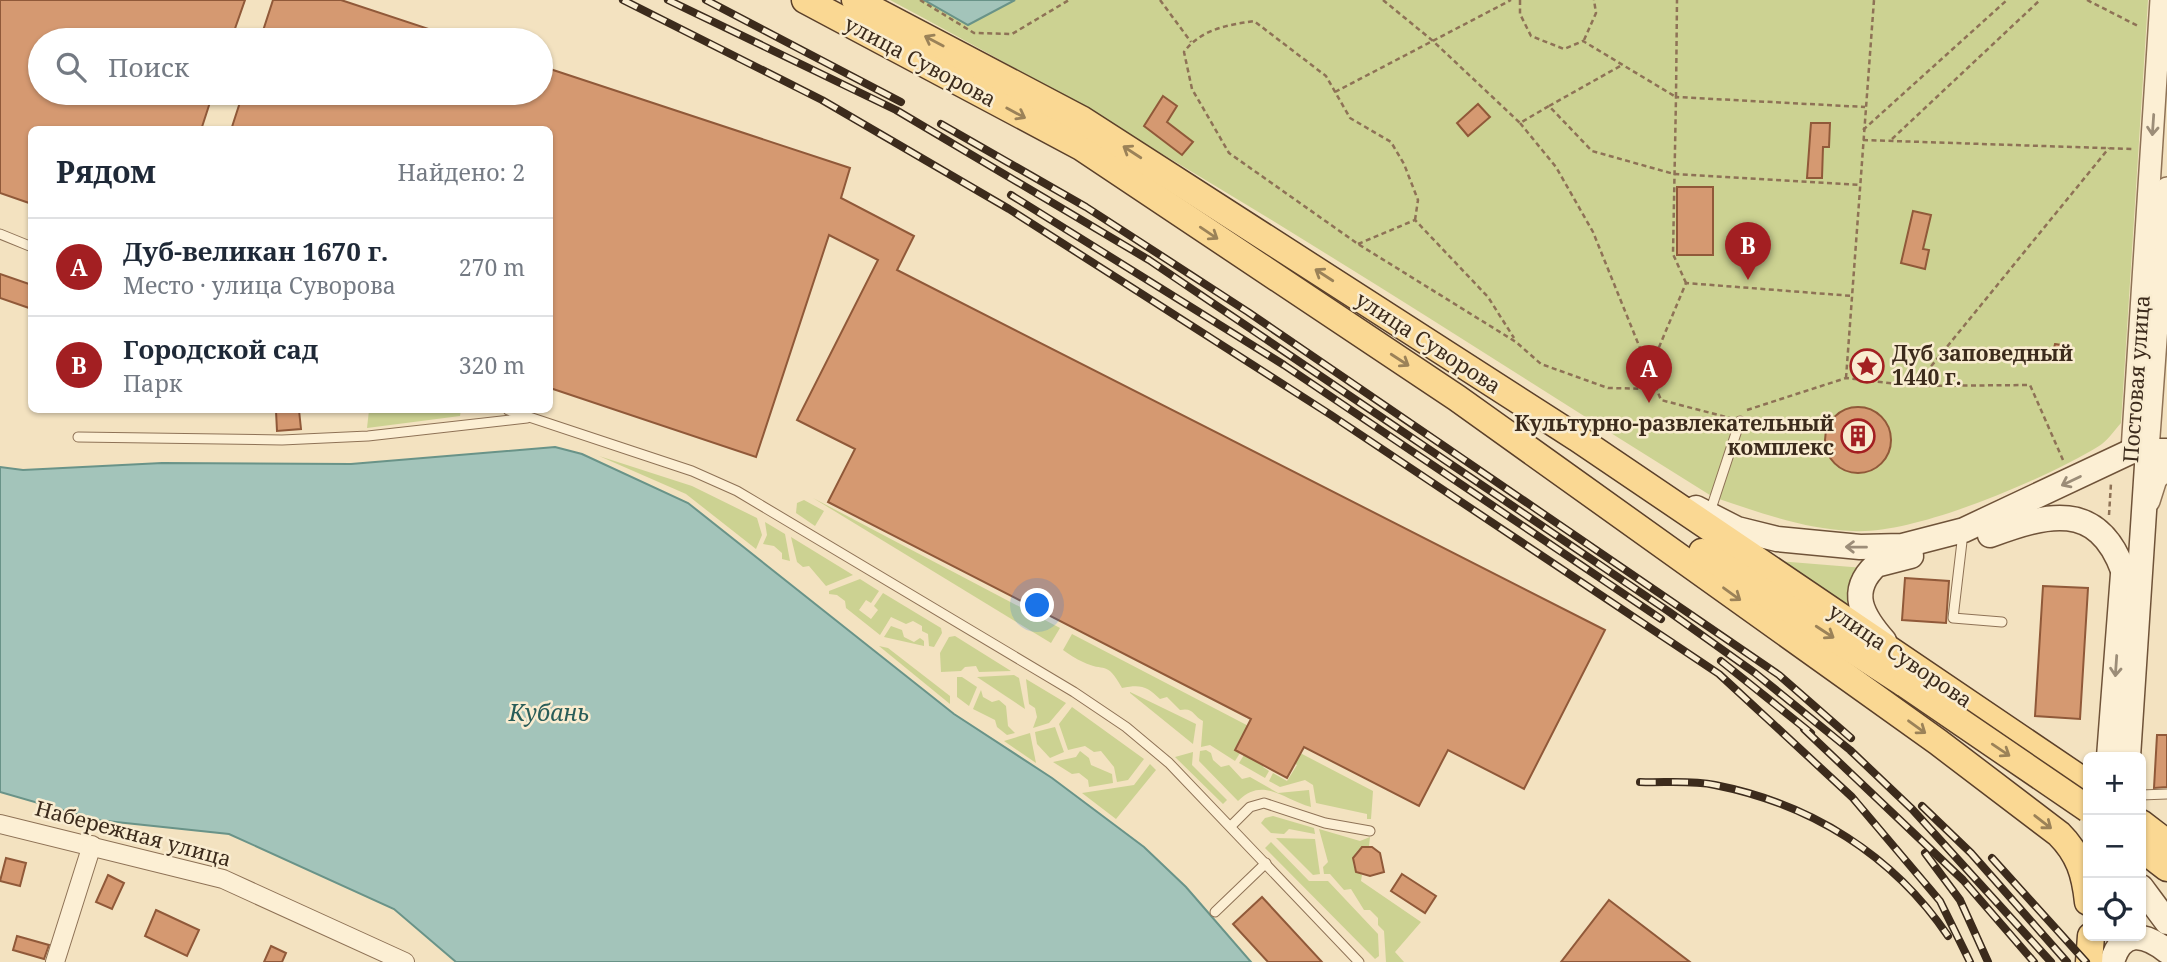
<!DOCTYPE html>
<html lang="ru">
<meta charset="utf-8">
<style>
:root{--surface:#fff;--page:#f6f6f7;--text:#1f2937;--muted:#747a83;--line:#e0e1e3;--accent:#a31f22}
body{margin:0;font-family:"Noto Serif",serif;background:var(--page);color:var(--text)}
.controls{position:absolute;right:21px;bottom:21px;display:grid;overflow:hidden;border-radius:10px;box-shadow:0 2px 5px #0004}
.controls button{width:63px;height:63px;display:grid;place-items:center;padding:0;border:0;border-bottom:2px solid var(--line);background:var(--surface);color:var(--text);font:35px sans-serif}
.you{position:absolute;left:1038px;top:606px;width:24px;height:24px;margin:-18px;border:5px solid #fff;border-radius:50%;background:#1a73e8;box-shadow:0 0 0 10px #1a73e833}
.badge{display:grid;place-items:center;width:46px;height:46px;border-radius:50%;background:var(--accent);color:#fff;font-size:23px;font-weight:700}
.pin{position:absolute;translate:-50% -58px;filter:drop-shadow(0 2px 4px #0008)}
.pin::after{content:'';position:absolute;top:37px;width:24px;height:21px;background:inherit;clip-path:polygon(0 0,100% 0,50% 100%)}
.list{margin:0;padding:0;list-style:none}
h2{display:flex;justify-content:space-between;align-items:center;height:91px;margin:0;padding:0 28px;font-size:30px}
h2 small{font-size:23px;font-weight:400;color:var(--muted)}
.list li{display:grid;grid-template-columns:46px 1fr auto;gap:21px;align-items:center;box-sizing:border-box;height:98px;padding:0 28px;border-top:2px solid var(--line)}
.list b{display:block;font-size:26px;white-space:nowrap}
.list p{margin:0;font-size:23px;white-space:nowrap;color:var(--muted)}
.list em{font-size:23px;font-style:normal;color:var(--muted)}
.icon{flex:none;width:38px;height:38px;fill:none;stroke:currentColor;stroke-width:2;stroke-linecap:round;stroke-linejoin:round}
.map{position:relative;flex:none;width:2167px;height:962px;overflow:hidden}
.search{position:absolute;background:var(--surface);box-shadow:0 2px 5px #0004;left:28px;top:28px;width:525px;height:77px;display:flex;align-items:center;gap:18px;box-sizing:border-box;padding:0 24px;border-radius:38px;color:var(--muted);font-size:26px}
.panel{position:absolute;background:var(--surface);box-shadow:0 2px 5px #0004;left:28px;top:126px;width:525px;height:287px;border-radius:10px}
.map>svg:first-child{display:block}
.green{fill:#ccd292}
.water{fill:#a3c4ba;stroke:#699388;stroke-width:2}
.building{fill:#d59971;stroke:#905939;stroke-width:2}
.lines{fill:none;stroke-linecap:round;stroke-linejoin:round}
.service-casing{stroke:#8e7256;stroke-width:11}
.minor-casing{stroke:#8e7256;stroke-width:20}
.tertiary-casing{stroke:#8e7256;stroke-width:24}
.secondary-casing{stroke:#6f5339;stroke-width:27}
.primary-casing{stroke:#5b402a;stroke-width:29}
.path{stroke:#8e7256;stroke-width:2.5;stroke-dasharray:5 3.5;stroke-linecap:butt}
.service{stroke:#fcefd4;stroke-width:9}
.minor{stroke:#fcefd4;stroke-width:18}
.tertiary{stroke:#fcefd4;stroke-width:21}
.secondary{stroke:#fcefd4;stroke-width:24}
.primary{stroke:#fad893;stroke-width:26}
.rail-casing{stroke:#3c2b1c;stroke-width:8}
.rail{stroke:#f9ecd0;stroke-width:5;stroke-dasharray:16;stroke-linecap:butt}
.primary-bridge-casing{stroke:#5b402a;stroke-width:29;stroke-linecap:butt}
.primary-bridge{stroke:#fad893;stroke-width:26}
.oneway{stroke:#9b8258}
.oneway2{stroke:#9c8d78}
.labels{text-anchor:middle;stroke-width:5;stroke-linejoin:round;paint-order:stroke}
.street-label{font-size:21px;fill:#3c2b1c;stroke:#f9ecd0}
.poi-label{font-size:21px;font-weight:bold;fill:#3c2b1c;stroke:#f9ecd0;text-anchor:start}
.water-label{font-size:23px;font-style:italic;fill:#295d59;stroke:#f9ecd0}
</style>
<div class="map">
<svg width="2167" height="962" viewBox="0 0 2167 962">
<rect width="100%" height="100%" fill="#f3e2c0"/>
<g class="green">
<path d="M890,0H924L968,25L1015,0H2148L2121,423C2114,431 2107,441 2099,446C2045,479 1915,535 1853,531C1804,529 1758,512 1713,497C1441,327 1173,150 890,0Z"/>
<path d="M369,410H461L460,416L367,428Z"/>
<path d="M599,456L692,486L757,518L762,535L756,549L686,494Z"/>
<path d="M813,498L1060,628L1051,643Z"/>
<path d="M804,500L824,511L815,526L796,513L797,503Z"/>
<path d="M765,522L785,534L790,561L782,559V553L774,546L763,544L767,535Z"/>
<path d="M791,537L853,575L826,586L809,566L803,567L797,562Z"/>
<path d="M1777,561L1864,568L1854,613Z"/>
<path d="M860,579L879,591L871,603L866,600L859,610L871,619L878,610L874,606L883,593L941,628L942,633L934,647L929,646L928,634L922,631V626L913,621L906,624L891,617L880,635L846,608L845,601L837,595L829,594V591Z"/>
<path d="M891,626L902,630L904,637L914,642L920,638L924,641V646L884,637Z"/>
<path d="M1072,634L1373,791L1371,819H1367V814L1316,803L1313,785L1305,780L1280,787L1269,781L1273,773L1287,781L1297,765L1274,750L1263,767L1269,771L1265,778L1239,763L1244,755L1250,758L1258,743L1242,735L1234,750L1240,753L1235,761L1210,745L1201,747L1203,721C1193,716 1194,707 1180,710L1167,697L1160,699C1147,687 1142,684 1122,688C1106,659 1105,673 1083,662C1076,659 1069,654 1063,650Z"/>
<path d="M955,636L1011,671L979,672L976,666L965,667L961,671L941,672L940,653L949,637Z"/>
<path d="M879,646L888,648L950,696V704Z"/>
<path d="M1014,675L1019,678L1025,709L977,677Z"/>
<path d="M957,677H962L977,687L969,706L957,697Z"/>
<path d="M1026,679L1066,703L1049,723L1033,728L1037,717L1035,708L1029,704Z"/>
<path d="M981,690L983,697L992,702L999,700L1006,706L1008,726L1015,733L1007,735L997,727L995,720L973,709Z"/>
<path d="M1130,692L1196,724L1193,744L1130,693Z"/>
<path d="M1072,707L1144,759L1128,780L1117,782L1114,767L1101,751L1094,752L1085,746L1068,750L1059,724Z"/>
<path d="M1055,727L1064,752L1050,758L1037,744L1035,732Z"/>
<path d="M1030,733L1036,763L1004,741Z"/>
<path d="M1206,750L1211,753L1213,760L1221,767L1229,765L1242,779L1250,777L1278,793L1309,790L1311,807C1282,799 1263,776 1238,801L1199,761L1200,751Z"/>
<path d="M1080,751L1089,758L1091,765L1112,774L1113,783L1089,787L1088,780L1079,773L1072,774L1053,762L1076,757Z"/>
<path d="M1193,752L1192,765L1227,800L1223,804L1175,757Z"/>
<path d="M1150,764L1156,770L1116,819L1082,793L1134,785Z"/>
<path d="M1273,816L1314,828L1315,834L1289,829L1284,834L1271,833L1261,823L1265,818Z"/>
<path d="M1319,829L1360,841L1370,837L1369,846L1358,850L1353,858L1354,868L1362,875L1361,881L1421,922L1395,952L1404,962H1386L1384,931L1378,925V918L1370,910H1364L1351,889L1344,890L1330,874H1324L1323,867L1328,862Z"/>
<path d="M1276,838L1315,839L1320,874L1313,875Z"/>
<path d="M1271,842L1309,881H1328L1378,934L1379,956L1375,959L1265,848Z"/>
</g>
<g class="water">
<path d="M924,0H1015L968,25Z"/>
<path d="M555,447L582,454L688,503L954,714L1052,778L1144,847L1186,887L1251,962H456L394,909L229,834L97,820L0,792V467L23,470L162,463L351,464Z"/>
</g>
<g class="building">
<path d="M0,0H245L231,40H40V93H213L201,130H32V204L0,193Z"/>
<path d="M273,0H341L456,38L455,40H260Z"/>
<path d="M541,66L850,168L841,198L914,236L897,270L1605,630L1524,789L1448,750L1419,806L1304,747L1287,778L1235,750L1251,719L828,502L855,449L797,420L878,260L829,235L756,457L550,388V130H231L243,93H541Z"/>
<path d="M1163,96L1177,106L1167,122L1193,142L1182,155L1144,126Z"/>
<path d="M1478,104L1490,117L1468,136L1457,123Z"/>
<path d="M1811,123H1830L1829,147H1823L1822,178H1807Z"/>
<rect x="1677" y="187" width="36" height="68"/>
<path d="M1913,211L1931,215L1923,249L1929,250L1925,269L1901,263Z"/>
<path d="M0,274L32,285V309L0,298Z"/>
<path d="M2055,344L2069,346L2067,359L2052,356Z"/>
<circle cx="1858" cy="440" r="33"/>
<path d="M299,410L301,429L277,431L276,411Z"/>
<path d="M1905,578L1949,581L1946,623L1902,620Z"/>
<path d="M2043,586L2088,588L2080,719L2035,716Z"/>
<path d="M2157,735H2167V787L2154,788Z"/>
<path d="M1362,847H1372L1380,853L1384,872L1370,876L1356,872L1353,858Z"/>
<path d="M6,858L26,863L20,886L0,881Z"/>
<path d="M1402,874L1436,896L1425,913L1391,891Z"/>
<path d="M108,875L124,883L112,909L96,902Z"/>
<path d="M1262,897L1322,962H1268L1233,924Z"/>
<path d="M1609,900L1690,962H1561Z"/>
<path d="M156,910L199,930L187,956L145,936Z"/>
<path d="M17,936L49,945L44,959L13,950Z"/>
<path d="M271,946L286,953L282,962H264Z"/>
</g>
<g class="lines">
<defs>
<g id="service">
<path d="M0,234L32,247"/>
<path d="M508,410L692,471L737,491L1074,692L1126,727L1169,763L1359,962"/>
<path d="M78,437L282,440L368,436L527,418"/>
<path d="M1710,512L1740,421"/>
<path d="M1963,533L1953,618L2002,622"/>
<path d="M2141,795L2167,794"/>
<path d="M1231,826L1250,807L1264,803L1325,823L1370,831"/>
<path d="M1215,912L1266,863"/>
</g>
<g id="minor">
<path d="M0,824L223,879L405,962"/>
<path d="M55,962L92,845"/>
</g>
<g id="tertiary">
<path d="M2148,450L2167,188"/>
<path d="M2132,451L2161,0"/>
<path d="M2149,501L2156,479L2167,469"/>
</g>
<g id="secondary">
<path d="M1696,508L1737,529L1777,539L1860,547L1902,546L1964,530L2132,451H2167"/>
<path d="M1990,535C2047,514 2097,500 2123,570"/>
<path d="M1884,641C1863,617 1847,592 1876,565L1911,556"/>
<path d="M2109,757L2123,574"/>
<path d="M2128,757L2148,450"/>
<path d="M2141,887L2167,922"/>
<path d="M2112,962C2122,928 2145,934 2167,951"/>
</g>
<g id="primary">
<path d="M805,0L1081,147L1457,398L1938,742L2059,834C2079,854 2085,874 2088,902"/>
<path d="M855,0L1081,119L1577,438L2088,784"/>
<path d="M1702,552L1905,684"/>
<path d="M2141,823L2167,843"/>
<path d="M2141,848L2167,868"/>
<path d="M2089,962L2091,936"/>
</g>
</defs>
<use href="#service" class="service-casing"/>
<use href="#minor" class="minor-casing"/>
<use href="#tertiary" class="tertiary-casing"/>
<use href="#secondary" class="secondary-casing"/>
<use href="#primary" class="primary-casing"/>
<g class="path">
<path d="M920,0L974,33L1012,34L1069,0"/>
<path d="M1160,0L1191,42"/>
<path d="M1383,0L1433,41L1520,123L1549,106L1592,151L1674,174L1861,185"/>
<path d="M1520,0V14L1531,36L1564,49L1583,41L1676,97"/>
<path d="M2087,0L2140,27"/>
<path d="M1584,40L1596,13L1594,0"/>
<path d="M1335,92L1511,0"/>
<path d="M1676,97L1677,0"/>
<path d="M1549,106L1622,65"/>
<path d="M1520,123L1556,167L1593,232L1661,400L1730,418"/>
<path d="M1863,130L2007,0"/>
<path d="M1892,139L2040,0"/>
<path d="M1863,140L2133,149"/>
<path d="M1415,220L1418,200L1404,164L1391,142L1350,118L1326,76L1254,21C1228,25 1201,29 1184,52L1192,89L1229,153L1358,244L1516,342L1541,364L1608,388L1656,389"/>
<path d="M1358,244L1415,220L1488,297L1514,338"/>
<path d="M1686,283L1673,254L1676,97L1865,107"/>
<path d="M1649,371L1686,283L1853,296"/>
<path d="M1846,378L1874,0"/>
<path d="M1915,386L2109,148"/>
<path d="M1747,410L1846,378L1915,386L2030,385L2063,460"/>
<path d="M2109,515L2111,483"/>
</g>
<use href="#service" class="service"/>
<use href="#minor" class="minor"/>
<use href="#tertiary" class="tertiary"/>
<use href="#secondary" class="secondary"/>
<use href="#primary" class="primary"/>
<defs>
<g id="rail">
<path d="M623,0L822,100L1009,209L1331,415L1719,674L1852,797L1940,901L1970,962"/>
<path d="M668,0L896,110L1149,260L1668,611L1755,673L1850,750L1912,809L2051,962"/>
<path d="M706,0L901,102"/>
<path d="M941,124L1086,207L1248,312L1779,675L1851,738"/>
<path d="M1011,195L1284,365L1661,619"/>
<path d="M1721,661L1811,733"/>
<path d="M1804,729L1963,880L2034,962"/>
<path d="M1640,782C1664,783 1691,780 1715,785C1811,804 1893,855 1948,936"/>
<path d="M1922,806L1971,853L2067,962"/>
<path d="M1925,853L1960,900L1988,962"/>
<path d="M1992,858L2086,962"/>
</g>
</defs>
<use href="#rail" class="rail-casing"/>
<use href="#rail" class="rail"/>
<defs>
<path id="primary-bridge" d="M1905,684L2088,809"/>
</defs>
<use href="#primary-bridge" class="primary-bridge-casing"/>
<use href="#primary-bridge" class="primary-bridge"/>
</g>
<defs><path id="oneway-shaft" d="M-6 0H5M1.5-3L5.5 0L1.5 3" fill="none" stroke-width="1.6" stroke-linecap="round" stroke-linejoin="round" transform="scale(1.75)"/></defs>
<g class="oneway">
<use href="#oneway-shaft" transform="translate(934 41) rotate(-152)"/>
<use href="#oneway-shaft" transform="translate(1016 113) rotate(28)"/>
<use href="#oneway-shaft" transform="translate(1132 152) rotate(-147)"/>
<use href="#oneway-shaft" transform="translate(1209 233) rotate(34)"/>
<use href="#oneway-shaft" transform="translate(1324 275) rotate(-147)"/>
<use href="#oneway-shaft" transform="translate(1400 360) rotate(33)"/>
<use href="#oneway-shaft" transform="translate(1732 594) rotate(36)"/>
<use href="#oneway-shaft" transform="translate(1825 632) rotate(33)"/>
<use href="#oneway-shaft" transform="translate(1917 727) rotate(36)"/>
<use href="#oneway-shaft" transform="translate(2001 750) rotate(34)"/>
<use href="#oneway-shaft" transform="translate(2043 822) rotate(38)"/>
</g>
<g class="oneway2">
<use href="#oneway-shaft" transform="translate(2153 125) rotate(94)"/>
<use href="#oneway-shaft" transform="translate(2071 481) rotate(154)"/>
<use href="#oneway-shaft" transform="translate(1856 547) rotate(-179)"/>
<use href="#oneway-shaft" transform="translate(2116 666) rotate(94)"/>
</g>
<defs>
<symbol id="sight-ring" viewBox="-11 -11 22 22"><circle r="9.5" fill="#f9ecd0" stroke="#a31f22" stroke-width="1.5"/><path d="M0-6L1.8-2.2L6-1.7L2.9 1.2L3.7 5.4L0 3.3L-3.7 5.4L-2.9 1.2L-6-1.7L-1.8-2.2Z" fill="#a31f22"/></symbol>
<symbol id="building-ring" viewBox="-11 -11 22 22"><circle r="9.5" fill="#f9ecd0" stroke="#a31f22" stroke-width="1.5"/><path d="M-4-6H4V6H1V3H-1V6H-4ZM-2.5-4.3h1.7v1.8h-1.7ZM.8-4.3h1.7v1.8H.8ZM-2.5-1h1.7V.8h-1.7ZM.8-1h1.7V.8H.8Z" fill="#a31f22"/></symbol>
</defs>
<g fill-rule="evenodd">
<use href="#sight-ring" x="1848" y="347" width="38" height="38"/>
<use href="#building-ring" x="1839" y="417" width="38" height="38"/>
</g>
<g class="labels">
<g class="street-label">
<text transform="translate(920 62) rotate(28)" y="7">улица Суворова</text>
<text transform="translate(1428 343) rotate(33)" y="7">улица Суворова</text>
<text transform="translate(2137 379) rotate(-86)" y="7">Постовая улица</text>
<text transform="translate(1900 656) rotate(34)" y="7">улица Суворова</text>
<text transform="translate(133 834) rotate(15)" y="7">Набережная улица</text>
</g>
<g class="poi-label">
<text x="1892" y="361">Дуб заповедный<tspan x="1892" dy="24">1440 г.</tspan></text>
<text x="1834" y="431" text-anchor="end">Культурно-развлекательный<tspan x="1834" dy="24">комплекс</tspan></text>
</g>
<g class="water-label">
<text x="549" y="721">Кубань</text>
</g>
</g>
</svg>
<div class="controls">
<button>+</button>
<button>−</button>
<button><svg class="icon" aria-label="locate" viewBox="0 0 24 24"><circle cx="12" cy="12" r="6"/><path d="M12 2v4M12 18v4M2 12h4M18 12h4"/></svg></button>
</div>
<div class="you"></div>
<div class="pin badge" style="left:1649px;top:403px">A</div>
<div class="pin badge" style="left:1748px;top:280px">B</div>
<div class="search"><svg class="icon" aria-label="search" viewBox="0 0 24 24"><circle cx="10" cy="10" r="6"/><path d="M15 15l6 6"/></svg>Поиск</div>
<section class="panel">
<h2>Рядом<small>Найдено: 2</small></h2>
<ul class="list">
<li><span class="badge">A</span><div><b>Дуб-великан 1670 г.</b><p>Место · улица Суворова</p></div><em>270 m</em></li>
<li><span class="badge">B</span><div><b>Городской сад</b><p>Парк</p></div><em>320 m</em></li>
</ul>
</section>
</div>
